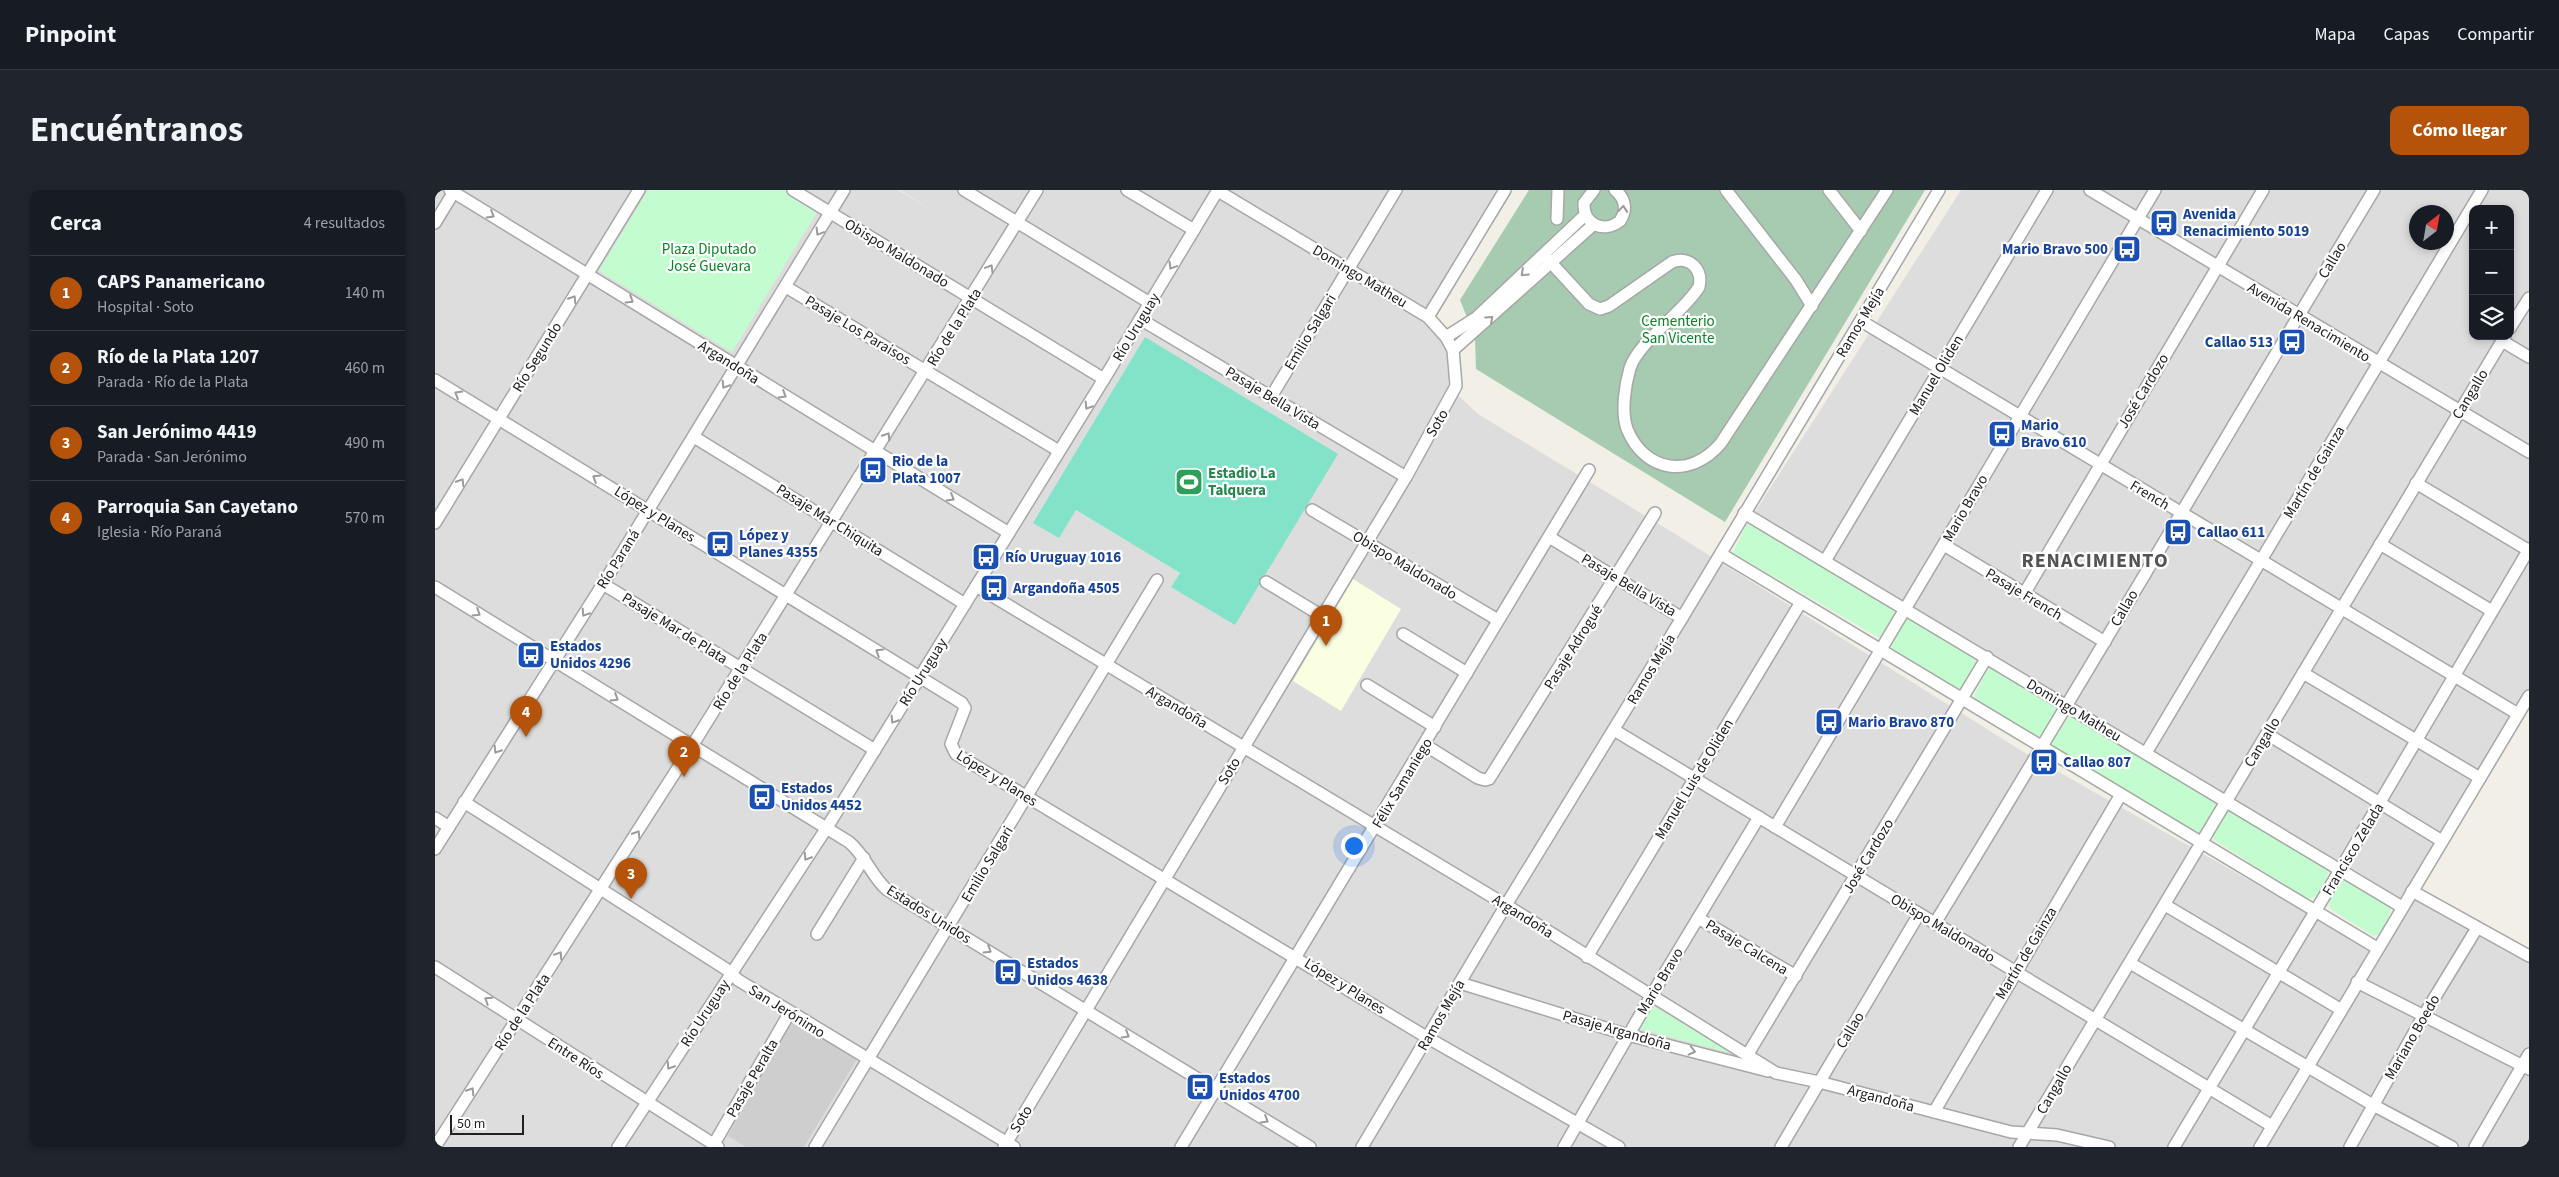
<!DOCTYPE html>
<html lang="es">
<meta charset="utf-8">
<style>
:root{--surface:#171b24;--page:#20242c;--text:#f1f3f6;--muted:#9ea1a6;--line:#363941;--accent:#b45309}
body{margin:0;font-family:"Source Sans 3",sans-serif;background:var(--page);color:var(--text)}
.controls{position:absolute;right:15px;top:15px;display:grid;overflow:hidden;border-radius:10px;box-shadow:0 2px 8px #0003}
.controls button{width:45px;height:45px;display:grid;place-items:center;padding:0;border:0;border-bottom:1px solid var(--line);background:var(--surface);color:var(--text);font:25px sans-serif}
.compass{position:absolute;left:1974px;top:15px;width:45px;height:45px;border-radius:50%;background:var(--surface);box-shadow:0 2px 8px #0003;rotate:31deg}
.scale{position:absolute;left:15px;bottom:12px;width:74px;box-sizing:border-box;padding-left:5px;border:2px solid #202020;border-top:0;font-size:14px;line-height:18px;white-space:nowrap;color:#202020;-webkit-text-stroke:4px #fff;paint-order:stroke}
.you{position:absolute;left:918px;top:655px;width:18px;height:18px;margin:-12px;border:4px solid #fff;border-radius:50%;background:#1a73e8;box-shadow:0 0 0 8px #1a73e833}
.badge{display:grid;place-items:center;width:32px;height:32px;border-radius:50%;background:var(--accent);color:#fff;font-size:16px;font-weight:700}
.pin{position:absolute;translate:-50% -41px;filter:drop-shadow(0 1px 2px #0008)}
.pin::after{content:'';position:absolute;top:26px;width:18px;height:15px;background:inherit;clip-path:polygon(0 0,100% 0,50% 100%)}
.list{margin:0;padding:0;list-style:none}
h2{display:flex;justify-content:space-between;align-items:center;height:65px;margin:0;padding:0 20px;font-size:21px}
h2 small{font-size:16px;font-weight:400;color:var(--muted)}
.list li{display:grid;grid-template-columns:32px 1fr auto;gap:15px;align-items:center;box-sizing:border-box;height:75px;padding:0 20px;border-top:1px solid var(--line)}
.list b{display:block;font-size:19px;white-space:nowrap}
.list p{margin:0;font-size:16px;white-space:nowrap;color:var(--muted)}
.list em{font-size:16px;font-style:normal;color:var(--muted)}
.icon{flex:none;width:28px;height:28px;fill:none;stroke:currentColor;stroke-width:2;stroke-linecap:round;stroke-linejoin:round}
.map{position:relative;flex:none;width:2094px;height:957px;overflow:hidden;border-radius:10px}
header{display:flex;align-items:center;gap:30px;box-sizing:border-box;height:70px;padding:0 25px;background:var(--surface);border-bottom:1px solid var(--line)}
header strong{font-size:24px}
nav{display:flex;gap:28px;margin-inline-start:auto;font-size:18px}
.intro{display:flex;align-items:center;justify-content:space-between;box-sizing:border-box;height:120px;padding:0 30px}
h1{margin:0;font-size:35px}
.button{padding:12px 22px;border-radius:10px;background:var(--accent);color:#fff;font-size:18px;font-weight:700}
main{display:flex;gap:30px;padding:0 30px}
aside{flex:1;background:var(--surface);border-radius:10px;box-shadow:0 2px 8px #0003}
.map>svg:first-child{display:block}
.residential{fill:#dedddd;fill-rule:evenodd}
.education{fill:#fbffe1}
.religious{fill:#cecece}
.cemetery{fill:#a6cbb0}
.park{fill:#c3fcce}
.pitch{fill:#82e3c9}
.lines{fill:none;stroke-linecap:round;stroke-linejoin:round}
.minor-casing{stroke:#a7a7a7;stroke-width:14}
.minor{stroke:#fff;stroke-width:11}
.oneway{stroke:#9b9b9b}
.labels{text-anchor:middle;stroke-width:4.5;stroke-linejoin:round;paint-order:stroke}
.transit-label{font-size:15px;font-weight:bold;fill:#164399;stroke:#fff;text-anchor:start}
.park-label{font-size:15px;fill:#078521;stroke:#fff}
.street-label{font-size:15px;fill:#202020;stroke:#fff}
.leisure-label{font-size:15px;font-weight:bold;fill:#27864d;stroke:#fff;text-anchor:start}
.district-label{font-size:20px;font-weight:bold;letter-spacing:1px;fill:#535353;stroke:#fff}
</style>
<header>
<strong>Pinpoint</strong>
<nav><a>Mapa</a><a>Capas</a><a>Compartir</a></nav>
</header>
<div class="intro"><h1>Encuéntranos</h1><a class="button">Cómo llegar</a></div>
<main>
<aside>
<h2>Cerca<small>4 resultados</small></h2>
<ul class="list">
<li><span class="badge">1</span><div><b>CAPS Panamericano</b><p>Hospital · Soto</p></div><em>140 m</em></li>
<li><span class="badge">2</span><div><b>Río de la Plata 1207</b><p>Parada · Río de la Plata</p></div><em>460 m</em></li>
<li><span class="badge">3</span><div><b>San Jerónimo 4419</b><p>Parada · San Jerónimo</p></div><em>490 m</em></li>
<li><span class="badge">4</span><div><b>Parroquia San Cayetano</b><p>Iglesia · Río Paraná</p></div><em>570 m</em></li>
</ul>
</aside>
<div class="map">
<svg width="2094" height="957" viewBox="0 0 2094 957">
<rect width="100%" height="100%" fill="#f1efe6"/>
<path class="residential" d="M0,0H463L495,19L465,0H1062L989,126L1011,156L1014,197L1043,224L1237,342L1587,561L1944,764L1974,713L1320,322L1526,0H2094V510L1979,708L2094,771V957H0ZM2038,19H2075V146H2038ZM1982,22H2012V52H1982ZM903,264L736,397L745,383L641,320Z"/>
<path class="education" d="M918,389L966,419L906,521L858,491Z"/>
<path class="religious" d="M357,830L422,869L369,957H311L293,946Z"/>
<path class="cemetery" d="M1094,0H1490L1290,332L1041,179L1040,147L1025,110Z"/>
<g class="park">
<path d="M213,0H352L384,19L297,162L164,81Z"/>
<path d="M1315,333L1456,415L1460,424L1448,447H1443L1298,363L1311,336Z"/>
<path d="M1472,428H1479L1538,466L1541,471L1526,498H1522L1457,458V453Z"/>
<path d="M1557,477L1622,513L1623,521L1608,546L1602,547L1540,509V504L1553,478Z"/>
<path d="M1635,525H1640L1784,613L1765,644L1625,562L1618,556V551Z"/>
<path d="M1797,621L1895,680L1883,705L1873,709L1779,650L1778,644L1790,624Z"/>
<path d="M1908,689H1914L1955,716L1956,722L1945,744L1938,746L1896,719L1894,711Z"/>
<path d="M1218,816L1291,859L1295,863L1205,839L1204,834L1212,820Z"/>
</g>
<path class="pitch" d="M710,147L903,264L800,435L736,397L745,383L641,320L624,348L598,333Z"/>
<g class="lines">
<defs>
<g id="minor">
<path d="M15,0L574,343"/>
<path d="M358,0L669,189"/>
<path d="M529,0L715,113"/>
<path d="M692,0L759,40"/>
<path d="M1159,0L1149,13C1148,34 1168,44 1185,31C1192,20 1191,9 1180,0"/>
<path d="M1291,0L1361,90L1377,116"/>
<path d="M1394,0L1426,41"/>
<path d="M1655,0L2094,262"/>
<path d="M1122,29L1123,0"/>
<path d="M0,33L20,0"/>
<path d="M1109,65L1154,114L1165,119L1174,116L1237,72C1255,65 1268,80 1264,97C1248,123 1204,151 1195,178C1190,195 1186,222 1192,239C1210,283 1256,289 1286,253L1452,0"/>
<path d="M351,97L624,261"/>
<path d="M993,127L1070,0"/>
<path d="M705,129L971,287"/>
<path d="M1426,131L2083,524"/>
<path d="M2075,138L2094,108"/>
<path d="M1011,147L1041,128L1150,25"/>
<path d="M2067,151L2094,167"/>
<path d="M1018,160L1158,35"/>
<path d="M0,190L527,513L530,518L516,554L521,564L993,848L1184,957"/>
<path d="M836,207L961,0"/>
<path d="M259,247L530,414"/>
<path d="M1981,293L2093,360"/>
<path d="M877,320L1063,430"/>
<path d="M1309,323L1967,717"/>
<path d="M0,333L204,0"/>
<path d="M1114,347L1247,428"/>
<path d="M1945,354L2057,421"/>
<path d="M1509,355L1670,452"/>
<path d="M1286,364L1942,758"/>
<path d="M1390,371L1612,0"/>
<path d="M831,392L887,426"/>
<path d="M168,394L440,560"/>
<path d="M541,396L1071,715L1341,883L1384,892L1576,942L1622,945L1674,957"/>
<path d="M0,397L414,652C430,665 436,685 451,699L875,957"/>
<path d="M1589,404L1828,0"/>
<path d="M968,444L1032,483"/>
<path d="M1868,483L2045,588"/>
<path d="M932,495L1000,537"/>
<path d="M1179,540L1837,936"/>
<path d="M1832,544L2007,651"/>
<path d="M990,555L1043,588L1050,590L1054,589L1220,323"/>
<path d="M1711,563L2047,0"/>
<path d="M29,612L291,779L303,790L579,957"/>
<path d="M0,628L14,637"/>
<path d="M1340,637L1720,0"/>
<path d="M0,659L168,394L409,0"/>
<path d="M1977,701L2094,766"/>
<path d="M1730,715L1905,819"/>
<path d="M1263,728L1361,786"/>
<path d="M1500,733C1649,490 1792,244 1939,0"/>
<path d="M382,744L429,668"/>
<path d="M1152,767L1366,412"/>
<path d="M1695,773L1938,915L2017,957"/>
<path d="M0,777L283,957"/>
<path d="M1922,792L2094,879"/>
<path d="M1025,793L1193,845L1333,881"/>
<path d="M1313,864L1552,467"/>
<path d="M1499,922L1685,606"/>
<path d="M279,954L355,822"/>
<path d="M0,957L257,556L602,0"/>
<path d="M183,957L391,639L669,189L783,0"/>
<path d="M380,957L722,390"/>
<path d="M569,957L971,287L1021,196L1018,160L1011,147L993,127L783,1"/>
<path d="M746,957L1154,280"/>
<path d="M927,957L1071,715L1247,428L1504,0"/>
<path d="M1129,957L1216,806L1324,627"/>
<path d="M1346,957L1484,724"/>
<path d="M1584,957L2070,146"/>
<path d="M1739,957L1905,680L2094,359"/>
<path d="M1825,957L2094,506"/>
<path d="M1915,957L1989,825L2042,738"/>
<path d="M2040,957L2094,864"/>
</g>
</defs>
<use href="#minor" class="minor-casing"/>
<use href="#minor" class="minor"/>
</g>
<defs><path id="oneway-chevron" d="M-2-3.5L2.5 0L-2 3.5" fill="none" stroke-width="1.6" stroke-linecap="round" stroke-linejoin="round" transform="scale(1.25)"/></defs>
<g class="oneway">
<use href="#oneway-chevron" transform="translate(1188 19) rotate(-85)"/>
<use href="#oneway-chevron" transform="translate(56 25) rotate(31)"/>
<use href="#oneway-chevron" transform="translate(384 42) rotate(121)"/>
<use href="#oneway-chevron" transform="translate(737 76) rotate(121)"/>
<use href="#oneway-chevron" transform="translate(555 78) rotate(-59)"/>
<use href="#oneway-chevron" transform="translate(1089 83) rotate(137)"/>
<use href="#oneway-chevron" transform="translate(138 109) rotate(-58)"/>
<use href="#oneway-chevron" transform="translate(195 110) rotate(32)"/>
<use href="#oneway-chevron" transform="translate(1055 129) rotate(-42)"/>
<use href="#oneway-chevron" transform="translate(290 195) rotate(122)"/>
<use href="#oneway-chevron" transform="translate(23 204) rotate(-149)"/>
<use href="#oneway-chevron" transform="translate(348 205) rotate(31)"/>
<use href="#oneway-chevron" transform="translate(653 216) rotate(122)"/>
<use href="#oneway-chevron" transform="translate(452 246) rotate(-58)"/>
<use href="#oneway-chevron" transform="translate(161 288) rotate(-148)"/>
<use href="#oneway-chevron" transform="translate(26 292) rotate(-58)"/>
<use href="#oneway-chevron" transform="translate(516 308) rotate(31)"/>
<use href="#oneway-chevron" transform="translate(42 423) rotate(32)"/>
<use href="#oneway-chevron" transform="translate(150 423) rotate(123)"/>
<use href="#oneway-chevron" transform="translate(444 462) rotate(-148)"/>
<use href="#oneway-chevron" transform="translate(180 508) rotate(32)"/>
<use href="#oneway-chevron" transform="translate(459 530) rotate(122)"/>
<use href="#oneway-chevron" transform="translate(62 560) rotate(123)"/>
<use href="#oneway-chevron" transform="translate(202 644) rotate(-58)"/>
<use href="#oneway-chevron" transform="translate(372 667) rotate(123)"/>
<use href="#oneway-chevron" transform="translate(553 760) rotate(32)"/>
<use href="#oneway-chevron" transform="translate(124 765) rotate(-57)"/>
<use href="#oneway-chevron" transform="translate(53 810) rotate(-147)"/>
<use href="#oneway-chevron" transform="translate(691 845) rotate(31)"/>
<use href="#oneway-chevron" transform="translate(1257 861) rotate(14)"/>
<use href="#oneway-chevron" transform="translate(235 876) rotate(123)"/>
<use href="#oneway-chevron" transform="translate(36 901) rotate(-57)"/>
<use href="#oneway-chevron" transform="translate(830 930) rotate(31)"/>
</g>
<defs>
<symbol id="bus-square" viewBox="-11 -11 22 22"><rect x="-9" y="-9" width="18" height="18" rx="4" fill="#1a4fb4" stroke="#fff"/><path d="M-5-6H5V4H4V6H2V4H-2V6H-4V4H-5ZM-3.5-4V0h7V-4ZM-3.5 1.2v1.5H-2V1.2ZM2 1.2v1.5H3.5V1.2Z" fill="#fff"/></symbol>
<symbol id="stadium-square" viewBox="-11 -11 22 22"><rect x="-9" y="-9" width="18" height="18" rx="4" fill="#2e9e5b" stroke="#fff"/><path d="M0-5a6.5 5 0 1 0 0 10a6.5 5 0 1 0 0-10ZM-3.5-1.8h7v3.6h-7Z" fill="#fff"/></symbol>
</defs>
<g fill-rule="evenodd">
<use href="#bus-square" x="1713" y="17" width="32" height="32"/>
<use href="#bus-square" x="1676" y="43" width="32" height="32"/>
<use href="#bus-square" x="1841" y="136" width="32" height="32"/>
<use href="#bus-square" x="1551" y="228" width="32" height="32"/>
<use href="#bus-square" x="422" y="264" width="32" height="32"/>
<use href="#stadium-square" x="738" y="276" width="32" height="32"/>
<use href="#bus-square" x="1727" y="326" width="32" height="32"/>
<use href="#bus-square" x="269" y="338" width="32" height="32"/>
<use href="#bus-square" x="535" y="351" width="32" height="32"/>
<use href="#bus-square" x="543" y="382" width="32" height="32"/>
<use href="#bus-square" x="80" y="449" width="32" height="32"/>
<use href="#bus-square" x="1378" y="516" width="32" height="32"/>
<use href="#bus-square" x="1593" y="556" width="32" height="32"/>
<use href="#bus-square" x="311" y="591" width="32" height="32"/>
<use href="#bus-square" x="557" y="766" width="32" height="32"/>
<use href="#bus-square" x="749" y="881" width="32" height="32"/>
</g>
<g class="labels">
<g class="transit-label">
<text x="1748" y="29">Avenida<tspan x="1748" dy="17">Renacimiento 5019</tspan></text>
<text x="1673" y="64" text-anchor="end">Mario Bravo 500</text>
<text x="1838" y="157" text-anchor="end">Callao 513</text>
<text x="1586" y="240">Mario<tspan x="1586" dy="17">Bravo 610</tspan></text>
<text x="457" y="276">Rio de la<tspan x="457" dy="17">Plata 1007</tspan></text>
<text x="1762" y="347">Callao 611</text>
<text x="304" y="350">López y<tspan x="304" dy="17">Planes 4355</tspan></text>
<text x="570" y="372">Río Uruguay 1016</text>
<text x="578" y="403">Argandoña 4505</text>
<text x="115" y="461">Estados<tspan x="115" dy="17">Unidos 4296</tspan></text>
<text x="1413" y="537">Mario Bravo 870</text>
<text x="1628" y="577">Callao 807</text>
<text x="346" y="603">Estados<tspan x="346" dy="17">Unidos 4452</tspan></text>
<text x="592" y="778">Estados<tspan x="592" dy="17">Unidos 4638</tspan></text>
<text x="784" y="893">Estados<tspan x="784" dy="17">Unidos 4700</tspan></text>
</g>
<g class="park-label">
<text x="274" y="64">Plaza Diputado<tspan x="274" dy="17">José Guevara</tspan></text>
<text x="1243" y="136">Cementerio<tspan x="1243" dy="17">San Vicente</tspan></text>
</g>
<g class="street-label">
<text transform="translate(462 63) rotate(31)" y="5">Obispo Maldonado</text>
<text transform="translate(1897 70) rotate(-59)" y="5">Callao</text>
<text transform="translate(925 86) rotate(31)" y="5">Domingo Matheu</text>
<text transform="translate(1425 132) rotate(-59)" y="5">Ramos Mejía</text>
<text transform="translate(1874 132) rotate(31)" y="5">Avenida Renacimiento</text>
<text transform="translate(519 137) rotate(-58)" y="5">Río de la Plata</text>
<text transform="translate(701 137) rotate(-59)" y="5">Río Uruguay</text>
<text transform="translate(423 140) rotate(31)" y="5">Pasaje Los Paraisos</text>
<text transform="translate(875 142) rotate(-59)" y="5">Emilio Salgari</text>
<text transform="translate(102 167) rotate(-58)" y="5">Río Segundo</text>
<text transform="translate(294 172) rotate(32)" y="5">Argandoña</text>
<text transform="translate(1501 185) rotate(-59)" y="5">Manuel Oliden</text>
<text transform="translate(1708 201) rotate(-59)" y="5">José Cardozo</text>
<text transform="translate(2035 204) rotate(-59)" y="5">Cangallo</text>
<text transform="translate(838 208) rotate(31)" y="5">Pasaje Bella Vista</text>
<text transform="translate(1002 233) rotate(-60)" y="5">Soto</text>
<text transform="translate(1879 282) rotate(-59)" y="5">Martín de Gainza</text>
<text transform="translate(1715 305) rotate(31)" y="5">French</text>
<text transform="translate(1530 318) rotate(-60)" y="5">Mario Bravo</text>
<text transform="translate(220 324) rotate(32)" y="5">López y Planes</text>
<text transform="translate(395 330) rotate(32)" y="5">Pasaje Mar Chiquita</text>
<text transform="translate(183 369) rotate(-58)" y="5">Río Paraná</text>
<text transform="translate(970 375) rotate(31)" y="5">Obispo Maldonado</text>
<text transform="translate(1194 395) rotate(31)" y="5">Pasaje Bella Vista</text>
<text transform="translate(1589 404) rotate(31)" y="5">Pasaje French</text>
<text transform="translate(1689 418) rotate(-60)" y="5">Callao</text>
<text transform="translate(240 438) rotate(32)" y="5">Pasaje Mar de Plata</text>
<text transform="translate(1138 457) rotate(-58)" y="5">Pasaje Adrogué</text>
<text transform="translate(1216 479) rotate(-59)" y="5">Ramos Mejía</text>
<text transform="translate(305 481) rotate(-58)" y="5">Río de la Plata</text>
<text transform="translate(488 482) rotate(-58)" y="5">Río Uruguay</text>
<text transform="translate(742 517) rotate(31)" y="5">Argandoña</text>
<text transform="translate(1639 520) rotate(31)" y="5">Domingo Matheu</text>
<text transform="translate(1827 552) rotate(-59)" y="5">Cangallo</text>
<text transform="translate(794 581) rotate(-59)" y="5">Soto</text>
<text transform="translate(562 588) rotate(32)" y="5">López y Planes</text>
<text transform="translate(1259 589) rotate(-59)" y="5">Manuel Luis de Oliden</text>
<text transform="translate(967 593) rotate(-59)" y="5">Félix Samaniego</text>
<text transform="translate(1918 659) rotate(-59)" y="5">Francisco Zelada</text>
<text transform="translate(1433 666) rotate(-59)" y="5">José Cardozo</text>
<text transform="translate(552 674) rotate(-59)" y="5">Emilio Salgari</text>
<text transform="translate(494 724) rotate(32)" y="5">Estados Unidos</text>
<text transform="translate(1088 726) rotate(32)" y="5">Argandoña</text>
<text transform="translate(1508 738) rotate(31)" y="5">Obispo Maldonado</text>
<text transform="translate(1312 757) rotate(31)" y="5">Pasaje Calcena</text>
<text transform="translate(1591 763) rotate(-59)" y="5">Martín de Gainza</text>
<text transform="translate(1225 791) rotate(-59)" y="5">Mario Bravo</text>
<text transform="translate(910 796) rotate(32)" y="5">López y Planes</text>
<text transform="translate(352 821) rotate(32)" y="5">San Jerónimo</text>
<text transform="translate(87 822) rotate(-57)" y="5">Río de la Plata</text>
<text transform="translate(270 823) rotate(-57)" y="5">Río Uruguay</text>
<text transform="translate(1006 825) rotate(-60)" y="5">Ramos Mejía</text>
<text transform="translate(1182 840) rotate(16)" y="5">Pasaje Argandoña</text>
<text transform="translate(1415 840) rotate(-59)" y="5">Callao</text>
<text transform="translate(1977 847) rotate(-60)" y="5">Mariano Boedo</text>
<text transform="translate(141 868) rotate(33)" y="5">Entre Ríos</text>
<text transform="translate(317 888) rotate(-60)" y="5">Pasaje Peralta</text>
<text transform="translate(1619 899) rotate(-60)" y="5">Cangallo</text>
<text transform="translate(1446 908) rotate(15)" y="5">Argandoña</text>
<text transform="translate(586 929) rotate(-59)" y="5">Soto</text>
</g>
<g class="leisure-label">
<text x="773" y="288">Estadio La<tspan x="773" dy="17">Talquera</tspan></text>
</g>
<g class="district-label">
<text x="1660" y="377">RENACIMIENTO</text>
</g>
</g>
</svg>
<div class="controls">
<button>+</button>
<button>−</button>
<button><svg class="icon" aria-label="layers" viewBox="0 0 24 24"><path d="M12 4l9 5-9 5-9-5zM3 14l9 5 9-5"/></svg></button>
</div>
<svg class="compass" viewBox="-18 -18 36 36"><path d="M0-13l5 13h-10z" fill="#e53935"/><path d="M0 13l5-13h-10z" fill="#9ea1a6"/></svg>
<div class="scale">50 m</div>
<div class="you"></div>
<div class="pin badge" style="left:891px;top:456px">1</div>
<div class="pin badge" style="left:249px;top:587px">2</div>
<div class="pin badge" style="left:196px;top:709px">3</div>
<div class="pin badge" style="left:91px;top:547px">4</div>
</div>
</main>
